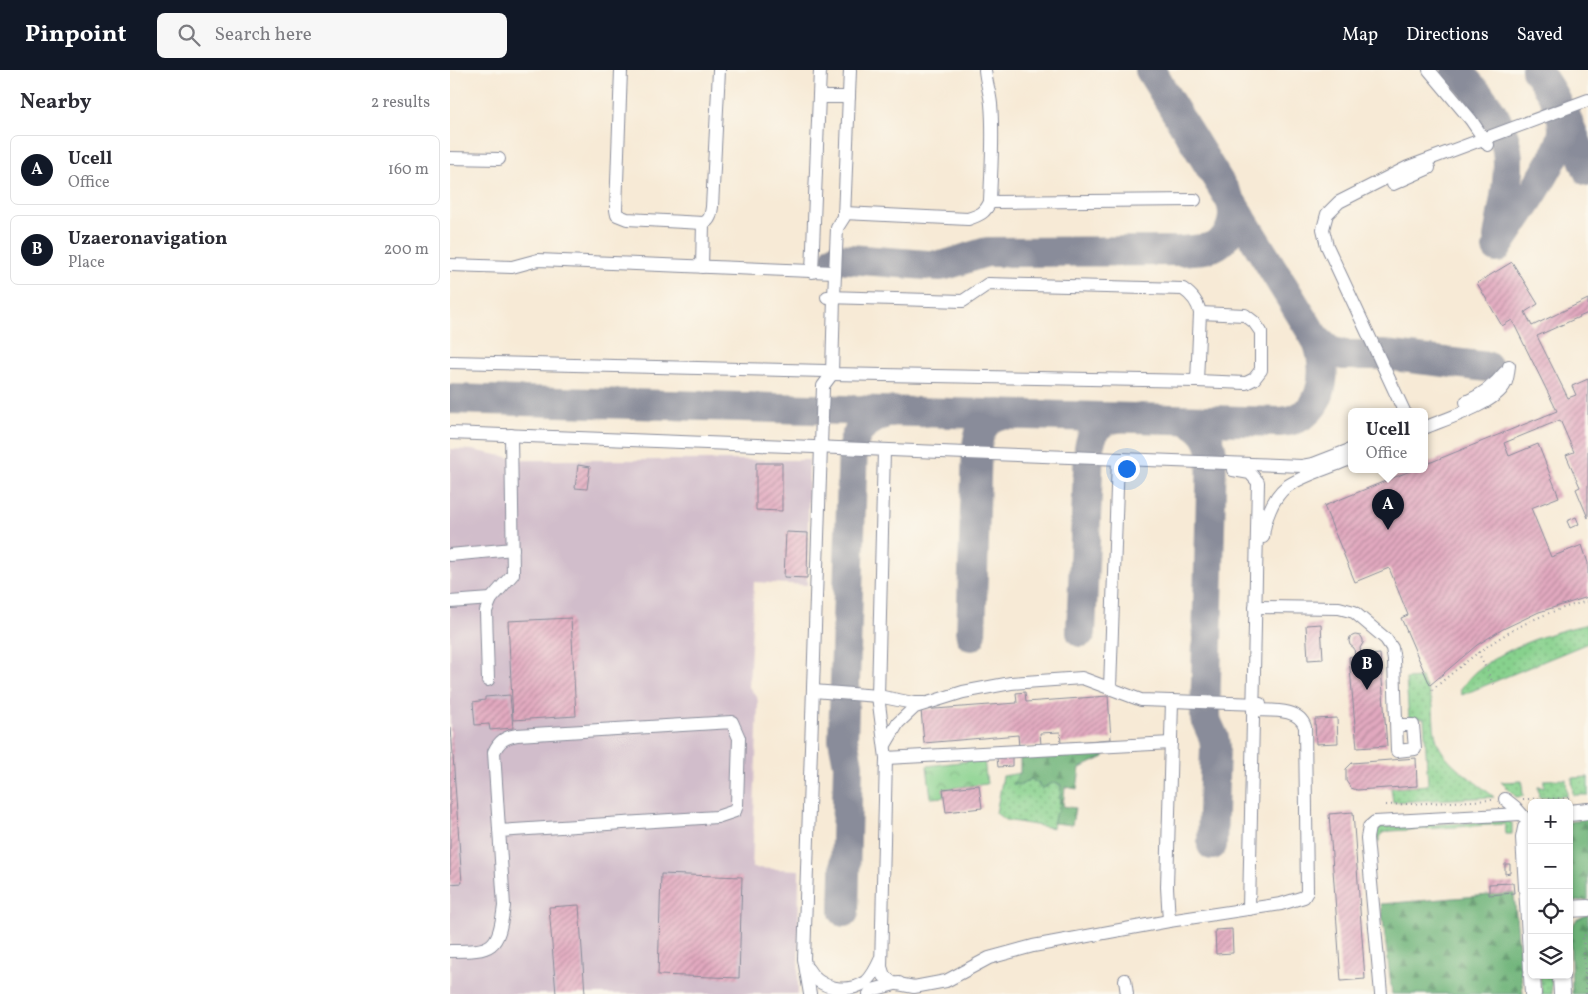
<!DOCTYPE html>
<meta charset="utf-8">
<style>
:root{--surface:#fff;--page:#f7f7f7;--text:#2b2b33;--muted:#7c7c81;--line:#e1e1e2;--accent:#111827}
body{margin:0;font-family:Vollkorn,serif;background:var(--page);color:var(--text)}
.controls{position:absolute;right:15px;bottom:15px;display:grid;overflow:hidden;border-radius:8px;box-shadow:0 1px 4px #0004}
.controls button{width:45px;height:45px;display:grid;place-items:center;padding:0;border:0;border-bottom:1px solid var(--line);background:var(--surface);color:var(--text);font:25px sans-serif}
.you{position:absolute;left:676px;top:398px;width:18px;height:18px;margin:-12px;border:4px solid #fff;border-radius:50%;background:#1a73e8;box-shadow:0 0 0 8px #1a73e833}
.badge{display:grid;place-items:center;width:32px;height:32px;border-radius:50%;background:var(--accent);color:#fff;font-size:16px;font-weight:700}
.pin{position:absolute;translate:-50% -41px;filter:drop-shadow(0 1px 2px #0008)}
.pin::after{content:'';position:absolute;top:26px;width:18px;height:15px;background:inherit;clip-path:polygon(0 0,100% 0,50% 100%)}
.popup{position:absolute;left:898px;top:338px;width:80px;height:65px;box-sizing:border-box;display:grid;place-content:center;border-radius:8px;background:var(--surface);filter:drop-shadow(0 1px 4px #0005);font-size:16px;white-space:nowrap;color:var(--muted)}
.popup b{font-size:19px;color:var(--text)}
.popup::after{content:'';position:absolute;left:50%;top:100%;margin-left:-10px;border:10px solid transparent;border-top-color:var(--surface)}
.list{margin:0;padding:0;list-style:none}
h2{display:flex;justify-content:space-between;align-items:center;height:65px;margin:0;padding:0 20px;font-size:21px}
h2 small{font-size:16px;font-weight:400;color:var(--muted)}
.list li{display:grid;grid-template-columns:32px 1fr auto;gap:15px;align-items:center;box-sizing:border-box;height:70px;margin:0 10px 10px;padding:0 10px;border:1px solid var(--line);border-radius:8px}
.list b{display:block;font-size:19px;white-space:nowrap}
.list p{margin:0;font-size:16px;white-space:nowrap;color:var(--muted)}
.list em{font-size:16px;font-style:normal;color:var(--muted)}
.icon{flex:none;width:28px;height:28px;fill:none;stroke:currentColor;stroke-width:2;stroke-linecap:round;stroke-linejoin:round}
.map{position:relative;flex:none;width:1138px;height:924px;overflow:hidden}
header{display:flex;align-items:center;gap:30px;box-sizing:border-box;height:70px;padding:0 25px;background:var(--accent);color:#fff}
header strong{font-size:24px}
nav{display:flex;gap:28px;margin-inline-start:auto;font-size:18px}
.search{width:350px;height:45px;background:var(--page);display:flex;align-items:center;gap:12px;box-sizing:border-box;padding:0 18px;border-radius:8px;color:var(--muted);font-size:19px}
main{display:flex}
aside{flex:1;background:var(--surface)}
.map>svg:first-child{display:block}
.industrial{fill:#d1bdcb}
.grass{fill:url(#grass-dots);stroke:#518076}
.forest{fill:url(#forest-firs);stroke:#44716b}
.park{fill:url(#park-crowns);stroke:#518076}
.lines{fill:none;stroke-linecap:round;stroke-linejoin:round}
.taxiway{stroke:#898c9a;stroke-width:30}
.building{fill:url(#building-hatch)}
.minor-casing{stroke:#898c9a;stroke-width:14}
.major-casing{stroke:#898c9a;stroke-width:18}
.path{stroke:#898c9a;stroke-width:2;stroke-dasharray:1 4;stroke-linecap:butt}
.minor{stroke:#fff;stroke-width:12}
.major{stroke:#fff;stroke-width:16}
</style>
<header>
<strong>Pinpoint</strong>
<div class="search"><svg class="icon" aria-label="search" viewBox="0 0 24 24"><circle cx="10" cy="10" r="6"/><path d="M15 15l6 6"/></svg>Search here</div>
<nav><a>Map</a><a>Directions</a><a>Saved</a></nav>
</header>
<main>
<aside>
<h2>Nearby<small>2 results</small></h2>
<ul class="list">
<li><span class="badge">A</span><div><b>Ucell</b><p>Office</p></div><em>160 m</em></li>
<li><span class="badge">B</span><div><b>Uzaeronavigation</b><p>Place</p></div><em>200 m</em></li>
</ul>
</aside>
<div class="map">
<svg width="1138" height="924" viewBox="0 0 1138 924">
<defs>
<pattern id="grass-dots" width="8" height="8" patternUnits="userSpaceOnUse" patternTransform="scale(1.25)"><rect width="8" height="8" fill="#87d18d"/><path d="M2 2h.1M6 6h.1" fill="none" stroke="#6eaa76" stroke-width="1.8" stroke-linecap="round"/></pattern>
<pattern id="forest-firs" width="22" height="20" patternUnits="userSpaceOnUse" patternTransform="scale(1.25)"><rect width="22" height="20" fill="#6db378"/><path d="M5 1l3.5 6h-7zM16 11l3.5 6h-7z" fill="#599266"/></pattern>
<pattern id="park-crowns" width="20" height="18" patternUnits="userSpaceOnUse" patternTransform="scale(1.25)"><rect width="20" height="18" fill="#87d18d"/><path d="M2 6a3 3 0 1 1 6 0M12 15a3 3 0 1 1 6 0" fill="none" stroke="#6eaa76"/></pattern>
<pattern id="building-hatch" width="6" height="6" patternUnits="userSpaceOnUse" patternTransform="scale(1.25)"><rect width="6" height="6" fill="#e2a9bf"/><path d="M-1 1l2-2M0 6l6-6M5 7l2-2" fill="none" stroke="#b68a9e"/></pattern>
</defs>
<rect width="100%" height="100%" fill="#fbf7ec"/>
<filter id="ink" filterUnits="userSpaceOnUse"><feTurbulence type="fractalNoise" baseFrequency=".02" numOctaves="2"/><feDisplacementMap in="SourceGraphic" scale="10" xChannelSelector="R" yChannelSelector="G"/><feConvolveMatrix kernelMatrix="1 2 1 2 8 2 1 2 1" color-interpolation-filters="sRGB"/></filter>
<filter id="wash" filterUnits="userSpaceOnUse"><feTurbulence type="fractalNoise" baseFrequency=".0096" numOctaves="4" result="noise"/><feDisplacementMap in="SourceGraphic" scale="20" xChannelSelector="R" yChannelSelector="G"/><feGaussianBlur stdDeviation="1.12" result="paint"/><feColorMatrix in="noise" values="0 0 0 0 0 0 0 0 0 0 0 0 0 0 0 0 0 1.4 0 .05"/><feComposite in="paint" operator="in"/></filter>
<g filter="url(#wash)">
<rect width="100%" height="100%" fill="#f7ead6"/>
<path class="industrial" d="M0,379L22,380L73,390H359L357,515L304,512L299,617L307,627L308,633L302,798L349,800L348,924H0Z"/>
<g class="grass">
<path d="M1138,554V573L1012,625L1010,620C1015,614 1019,607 1025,602C1058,576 1098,563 1138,554Z"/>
<path d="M971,608C975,616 982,627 983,636C984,648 983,659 987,671C993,692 1028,713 1044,727L943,732L941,718L978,715L974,648H959L956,609Z"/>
<path d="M570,703L564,713L571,715L581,709L588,713L591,719L605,712L611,716L609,741L605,745L603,758L555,750L546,743L553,706Z"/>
<path d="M1138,707V725H1123L1122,708Z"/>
<path d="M1116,709L1117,726L1089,728L1088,717H1094V710Z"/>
<path d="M1072,711L1073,726L1066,727L1051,712Z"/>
<path d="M1057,751L1062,753V764H1056L1055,754L940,761L932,763L928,773C927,767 925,762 930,757Z"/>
<path d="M1090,905H1101L1102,924H1092Z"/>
</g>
<g class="forest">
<path d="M654,682V687L630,698L627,719L615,717L613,736L625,738L622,755L604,753L605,745L609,741L611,715L605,712L591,719L588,713L581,709L571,715L563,714L570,703V688Z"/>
<path d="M1138,748V830L1119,832V752Z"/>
<path d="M1064,823L1073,924H942L931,834Z"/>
<path d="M1138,844V924H1122L1120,860L1126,850Z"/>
</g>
<path class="park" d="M534,689L537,714L493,719L494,727L481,728L477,696Z"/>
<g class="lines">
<g class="taxiway">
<path d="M1006,0C1028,22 1052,48 1057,80C1061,106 1052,141 1048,168"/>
<path d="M1115,44L1138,101"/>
<path d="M1047,178C1062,154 1114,83 1113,58C1112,35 1099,18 1086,0"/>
<path d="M386,188L490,196C507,193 522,185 538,182L730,181C740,180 750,180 759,178C779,172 787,151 781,132"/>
<path d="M865,268L880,281L894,285H934L1038,297"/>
<path d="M0,329L829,352C872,351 880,305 867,271L700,0"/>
<path d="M736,350C751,357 760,367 762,383L755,648L764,668L765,677L762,775"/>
<path d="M631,562L639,378C642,361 649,351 667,348"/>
<path d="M521,566L527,375C529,361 535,350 549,344"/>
<path d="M394,842L398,695L393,669L403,376C407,355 424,347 443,341"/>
</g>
</g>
<g id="blocks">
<g class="building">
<path d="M1062,192L1088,234L1075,242L1082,256L1138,229V243L1087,266L1118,328L1126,325L1122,316L1138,309V448L1126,419L1130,417L1116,385L1124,382L1110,350L1054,373L1059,386L1088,374L1109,427L1081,438L1101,487L1132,475L1138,493V527L1089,542L1053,559L1027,575L980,615L951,548L958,545L939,498L905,512L874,436L965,399H974V395L1107,341L1062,250L1052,256L1027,213Z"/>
<path d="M306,393H332V441L306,440Z"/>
<path d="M128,395L140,397L137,419L125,418Z"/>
<path d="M1126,447L1129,454L1120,458L1117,451Z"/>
<path d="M336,462L358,463L357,508L334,507Z"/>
<path d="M121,548L126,646L63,650L58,551Z"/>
<path d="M871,554L873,589L858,590L856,555Z"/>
<path d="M905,565L911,566L913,570V573L910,578L911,586L930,584L937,676L907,678L899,587L905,586L904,578L900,575L899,571L900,567Z"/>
<path d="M575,622L576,632L658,626L661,669L611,673L610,662L590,663L591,675L569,677L568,665L474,673L471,640L567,633L566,623Z"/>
<path d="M60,625L63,658L40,660L39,654L25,655L23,632L35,630V627Z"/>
<path d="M887,648L888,673L866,674L865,649Z"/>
<path d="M0,657H1L12,813L0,814Z"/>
<path d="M562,687V696L548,697L547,688Z"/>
<path d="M966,688L967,716L907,720L901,718L896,711V699L902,693Z"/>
<path d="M529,715L532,738L496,742L493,719Z"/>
<path d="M903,742L915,909L891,911L879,744Z"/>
<path d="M1055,794H1060V803L1055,804Z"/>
<path d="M211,804L292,807L289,908L208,905Z"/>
<path d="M1063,813L1064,823L1039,825V814Z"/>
<path d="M129,835L135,924H106L99,837Z"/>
<path d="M782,859L783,883L766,884L765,860Z"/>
</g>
</g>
</g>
<g filter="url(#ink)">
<use href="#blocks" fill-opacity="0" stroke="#898c9a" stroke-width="1"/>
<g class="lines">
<defs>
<g id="minor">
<path d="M171,0L166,140L167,145L177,149L253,153C260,151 261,144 262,137L269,0"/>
<path d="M979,0L1021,50L1038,75"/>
<path d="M369,27H399"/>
<path d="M0,88L49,89"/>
<path d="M943,114L979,98"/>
<path d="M540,132L745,130"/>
<path d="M394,143L518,149C530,145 535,143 540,132C541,100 544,66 541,34C540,23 536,12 535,0"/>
<path d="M0,195L62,197L88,190L385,202"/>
<path d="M252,197L253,153"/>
<path d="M362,202L370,0"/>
<path d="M0,292L375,301L382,304L747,311L750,243C748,232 742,225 733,219L538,214L513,231L377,227"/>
<path d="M747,311L796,313L804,309L811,300V262L804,252L795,245L750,243"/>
<path d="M1016,332C1032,325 1044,316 1055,302"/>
<path d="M954,341L877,176L873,159L877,144L889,132L958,97L1138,30"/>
<path d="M974,358C995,349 1045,334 1055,314C1058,309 1058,301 1059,296"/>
<path d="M0,363L852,396L863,394L902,379"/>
<path d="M434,380L428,626L436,688L431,897L434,906L443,913L464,917L496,911L539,888L583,876L719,851L831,834L854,827L857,822L855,657C849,637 820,641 803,640"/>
<path d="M783,400L800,403L808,412L799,839"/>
<path d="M813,467C814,451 823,427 836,417C853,405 876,399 895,391"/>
<path d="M0,485L63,479"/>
<path d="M0,532L41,529"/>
<path d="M805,537L889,538L904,542L936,569L942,578L944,590L947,681L965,679L963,655H947"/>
<path d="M38,610L36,541L41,529L63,504L61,365"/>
<path d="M660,618L668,389"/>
<path d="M363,621L428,626L463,633H474"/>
<path d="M435,675L448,653L465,637L513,622L561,613L632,608L691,630L810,634"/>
<path d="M436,688L721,673"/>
<path d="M1055,729L1065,737L1073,746"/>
<path d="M719,851L717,817L722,631"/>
<path d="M0,881C43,881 48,880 54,836L44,682C49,671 55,667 67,665L282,652L289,668L287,735L285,741L267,747L49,761"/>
<path d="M358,899C369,919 397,924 416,912C423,906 427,897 431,888"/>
<path d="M675,910L677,924"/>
<path d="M360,924L354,889L373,316L382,304L384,227L387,158L394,147L400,0"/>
<path d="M419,924L422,920L449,913"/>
<path d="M931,924L917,768L919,757L925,752L1070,744"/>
</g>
<g id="major">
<path d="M1119,743L1138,741"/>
<path d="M1082,750L1076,758L1074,768L1082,899"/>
<path d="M1119,839L1138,838"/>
<path d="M1082,905L1083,924"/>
<path d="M1111,905L1112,924"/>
</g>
</defs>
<use href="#minor" class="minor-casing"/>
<use href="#major" class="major-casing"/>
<g class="path">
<path d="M1028,582L1045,617"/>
<path d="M982,620C1032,577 1072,547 1138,531"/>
<path d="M1073,729L1123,728"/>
<path d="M936,735L1043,730"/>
<path d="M1136,924L1133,865H1138"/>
</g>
<use href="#minor" class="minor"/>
<use href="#major" class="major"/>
</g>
</g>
</svg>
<div class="controls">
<button>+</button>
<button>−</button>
<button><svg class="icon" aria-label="locate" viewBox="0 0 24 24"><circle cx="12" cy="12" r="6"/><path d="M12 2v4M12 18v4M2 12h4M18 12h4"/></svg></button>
<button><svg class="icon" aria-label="layers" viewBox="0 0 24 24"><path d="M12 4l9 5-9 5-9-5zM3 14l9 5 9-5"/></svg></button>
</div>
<div class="you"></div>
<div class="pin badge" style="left:938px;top:460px">A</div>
<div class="popup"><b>Ucell</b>Office</div>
<div class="pin badge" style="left:917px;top:620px">B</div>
</div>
</main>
